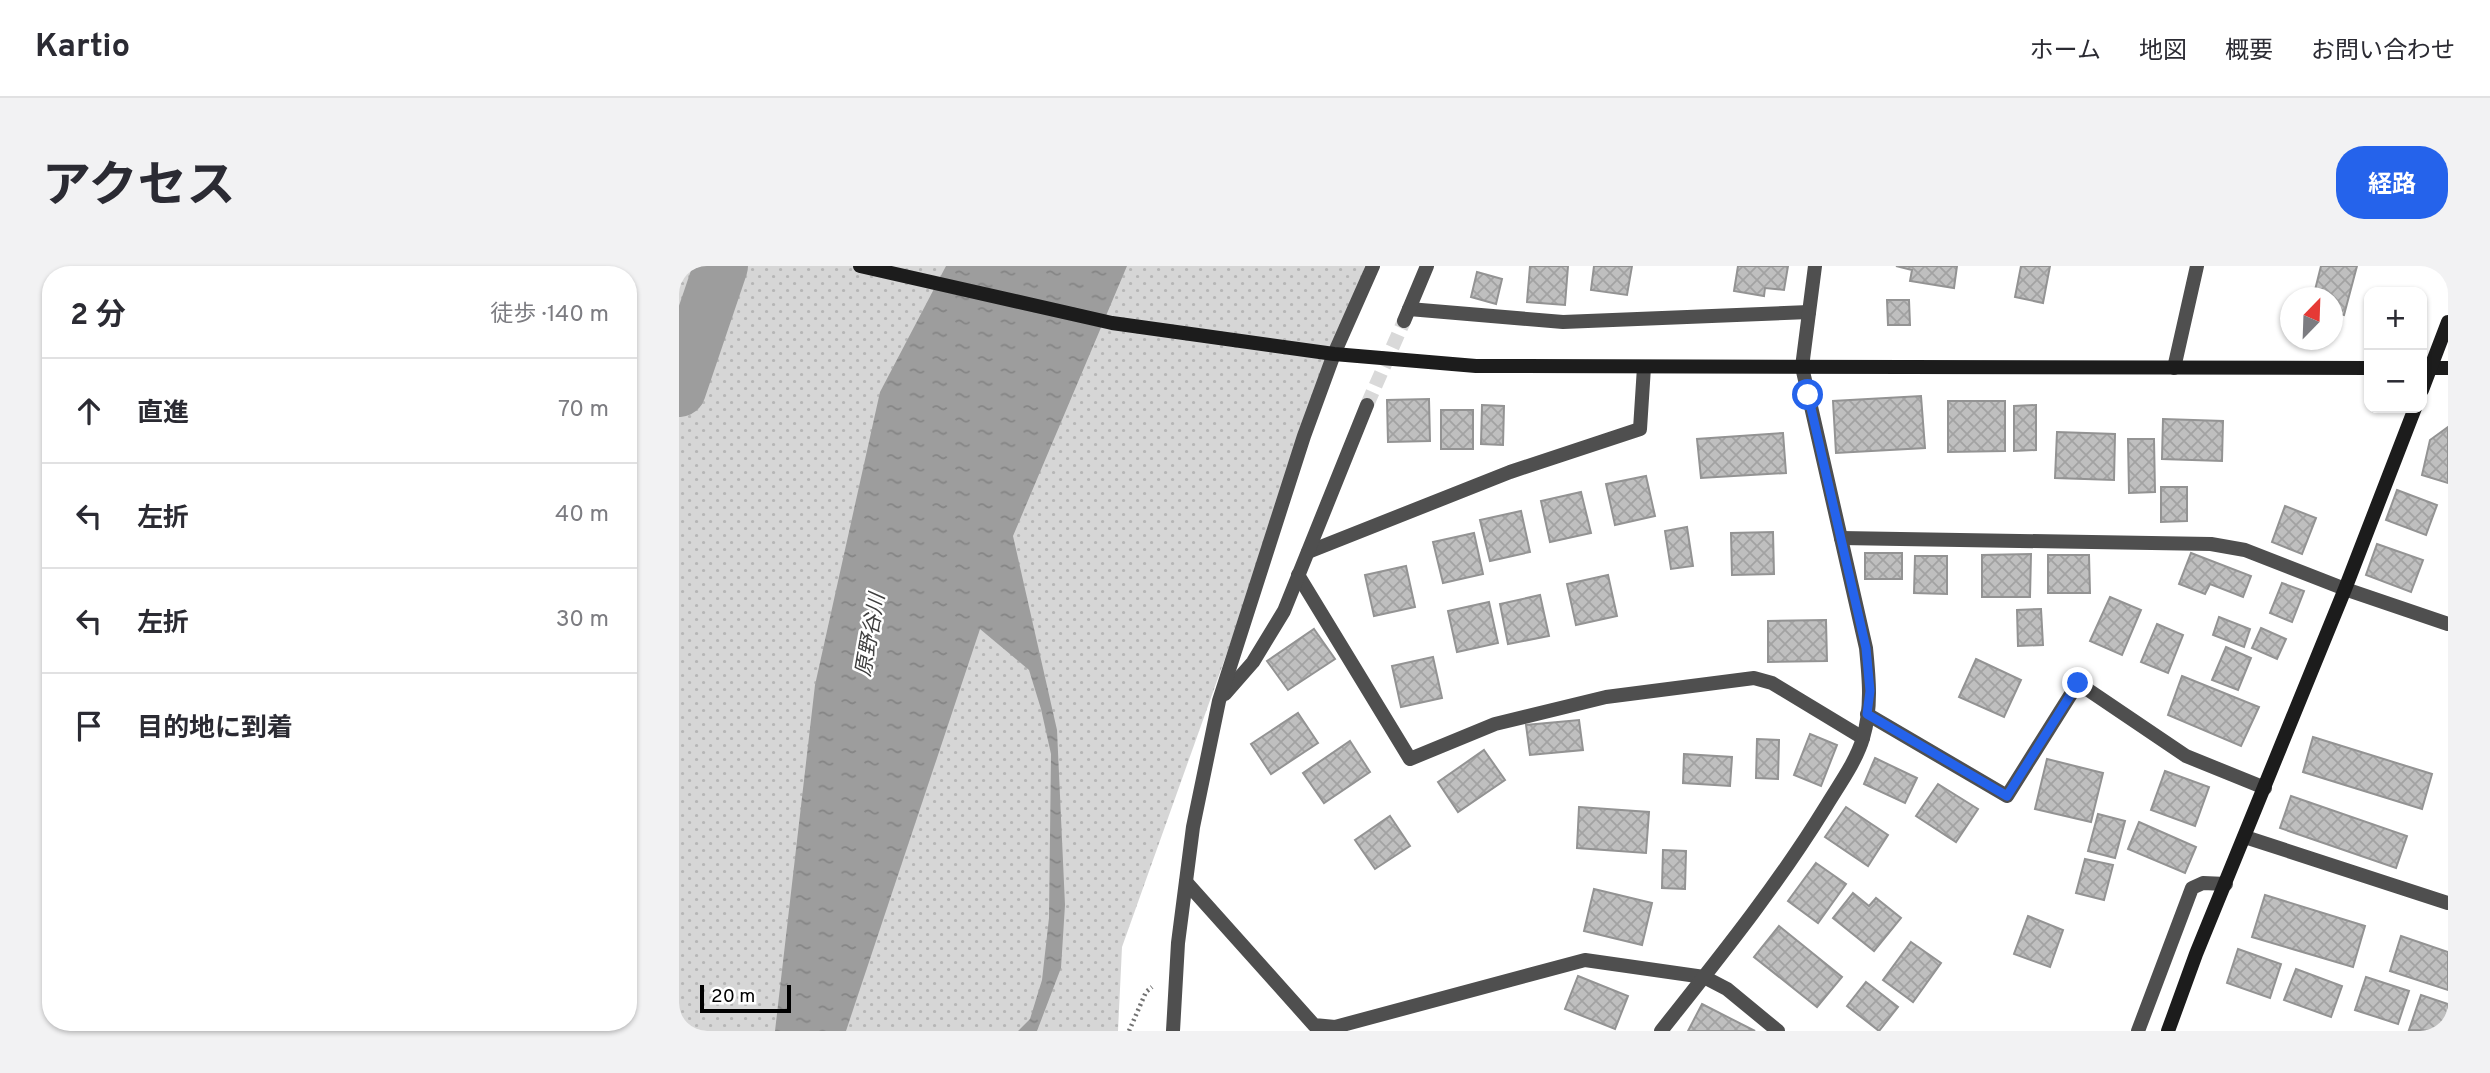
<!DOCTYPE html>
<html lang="ja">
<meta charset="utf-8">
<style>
:root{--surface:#fff;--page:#f2f2f3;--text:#2b2b33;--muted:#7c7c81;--line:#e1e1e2;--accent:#2563eb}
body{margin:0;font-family:Overpass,"Noto Sans JP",sans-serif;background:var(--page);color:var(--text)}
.controls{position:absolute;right:21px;top:21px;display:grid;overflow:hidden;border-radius:14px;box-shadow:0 2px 5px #0004}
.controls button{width:63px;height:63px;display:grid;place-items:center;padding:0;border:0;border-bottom:2px solid var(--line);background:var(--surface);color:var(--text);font:35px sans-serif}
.compass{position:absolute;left:1601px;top:21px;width:63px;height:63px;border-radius:50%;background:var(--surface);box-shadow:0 2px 5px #0004;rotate:23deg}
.scale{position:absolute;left:21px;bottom:18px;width:91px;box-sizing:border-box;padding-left:7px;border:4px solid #000;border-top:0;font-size:19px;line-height:24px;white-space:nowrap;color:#000;-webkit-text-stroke:5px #fff;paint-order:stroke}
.stop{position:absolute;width:21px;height:21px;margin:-16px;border:5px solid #2563eb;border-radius:50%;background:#fff}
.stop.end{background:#2563eb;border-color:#fff;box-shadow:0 2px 7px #0008}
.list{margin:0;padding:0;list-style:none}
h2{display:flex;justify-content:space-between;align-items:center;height:91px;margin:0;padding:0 28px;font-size:30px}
h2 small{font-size:23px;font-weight:400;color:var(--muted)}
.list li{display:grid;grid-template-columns:46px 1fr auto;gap:21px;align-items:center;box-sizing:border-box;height:105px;padding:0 28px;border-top:2px solid var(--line)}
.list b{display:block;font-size:26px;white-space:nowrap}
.list em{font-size:23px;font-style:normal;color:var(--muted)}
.icon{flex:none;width:38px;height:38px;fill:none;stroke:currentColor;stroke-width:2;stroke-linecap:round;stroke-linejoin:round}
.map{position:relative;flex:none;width:1769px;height:765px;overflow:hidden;border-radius:28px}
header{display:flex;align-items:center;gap:42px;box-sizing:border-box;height:98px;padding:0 35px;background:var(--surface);border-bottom:2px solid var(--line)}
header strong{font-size:33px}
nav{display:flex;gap:38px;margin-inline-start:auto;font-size:24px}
.intro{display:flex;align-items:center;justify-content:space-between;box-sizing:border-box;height:168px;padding:0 42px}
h1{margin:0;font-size:49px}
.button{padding:18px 32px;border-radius:28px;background:var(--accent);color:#fff;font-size:24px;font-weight:700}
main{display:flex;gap:42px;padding:0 42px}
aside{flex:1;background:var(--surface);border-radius:28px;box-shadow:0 2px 5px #0004}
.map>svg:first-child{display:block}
.grass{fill:url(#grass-dots)}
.water{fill:url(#water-ripples)}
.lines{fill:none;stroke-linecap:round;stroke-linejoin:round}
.river{stroke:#9d9d9d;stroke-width:54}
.building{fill:url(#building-cross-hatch);stroke:#939393;stroke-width:2}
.street-tunnel{stroke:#d9d9d9;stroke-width:14;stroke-dasharray:14 7;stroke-linecap:butt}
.path{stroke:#717171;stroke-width:4.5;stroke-dasharray:2 3.5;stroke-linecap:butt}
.street{stroke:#4f4f4f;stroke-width:14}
.secondary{stroke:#1c1c1c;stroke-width:14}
.route{stroke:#2563eb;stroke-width:9}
.labels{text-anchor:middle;stroke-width:5;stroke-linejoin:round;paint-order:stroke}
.water-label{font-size:21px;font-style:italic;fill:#3e3e3e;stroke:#fff}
</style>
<header>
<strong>Kartio</strong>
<nav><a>ホーム</a><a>地図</a><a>概要</a><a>お問い合わせ</a></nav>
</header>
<div class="intro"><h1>アクセス</h1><a class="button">経路</a></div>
<main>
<aside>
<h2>2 分<small>徒歩 · 140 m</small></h2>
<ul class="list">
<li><svg class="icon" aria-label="ahead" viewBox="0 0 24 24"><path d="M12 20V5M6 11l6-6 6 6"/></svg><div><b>直進</b></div><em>70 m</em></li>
<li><svg class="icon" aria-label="left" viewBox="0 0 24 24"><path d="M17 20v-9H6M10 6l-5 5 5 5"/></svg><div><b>左折</b></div><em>40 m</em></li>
<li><svg class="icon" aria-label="left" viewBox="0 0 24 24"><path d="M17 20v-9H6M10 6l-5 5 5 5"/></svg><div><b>左折</b></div><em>30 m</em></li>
<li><svg class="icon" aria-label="arrive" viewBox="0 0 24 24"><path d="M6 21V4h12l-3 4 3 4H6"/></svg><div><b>目的地に到着</b></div></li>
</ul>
</aside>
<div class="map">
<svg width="1769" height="765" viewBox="0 0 1769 765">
<defs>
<pattern id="grass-dots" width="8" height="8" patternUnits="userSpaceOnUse" patternTransform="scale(1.75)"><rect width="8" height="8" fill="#d6d6d6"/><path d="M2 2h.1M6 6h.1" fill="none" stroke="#b6b6b6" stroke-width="1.8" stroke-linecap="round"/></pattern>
<pattern id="water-ripples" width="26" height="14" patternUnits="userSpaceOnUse" patternTransform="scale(1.75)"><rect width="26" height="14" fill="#9d9d9d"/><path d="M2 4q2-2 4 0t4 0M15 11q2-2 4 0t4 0" fill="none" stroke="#858585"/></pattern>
<pattern id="building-cross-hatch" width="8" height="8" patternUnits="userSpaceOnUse" patternTransform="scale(1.75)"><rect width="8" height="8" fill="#bfbfbf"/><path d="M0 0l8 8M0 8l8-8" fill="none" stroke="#a2a2a2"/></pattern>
</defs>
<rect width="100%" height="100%" fill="#fff"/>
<path class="grass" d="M0,0H686L443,681L439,765H0Z"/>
<path class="water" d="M267,0H448L334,270L378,464L386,639L382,702L358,765H339L351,753L363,714L370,652L372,488L362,443L350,404L301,363L167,765H96L136,419L201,126Z"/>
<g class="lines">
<path class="river" d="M0,124L42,0"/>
</g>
<g class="building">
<path d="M851,0H889L886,39L848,36Z"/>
<path d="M915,0H953L948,29L912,24Z"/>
<path d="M1059,0H1109L1105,24L1086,22L1085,30L1055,25Z"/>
<path d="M1217,0H1278L1275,22L1231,15L1233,4Z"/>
<path d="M1342,0H1371L1364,37L1336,31Z"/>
<path d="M1642,0H1678L1665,49L1654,46V32H1634Z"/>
<path d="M798,6L823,13L817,38L792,31Z"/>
<path d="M1208,34H1230L1231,59H1209Z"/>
<path d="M1242,130L1246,182L1157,187L1154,135Z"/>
<path d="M750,133L751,175L709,176L708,134Z"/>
<path d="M1269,135H1326V185L1269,186Z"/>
<path d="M803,139L825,140L824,179L802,178Z"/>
<path d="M1357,139V184L1335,185V140Z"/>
<rect x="762" y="144" width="32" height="39"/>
<path d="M1484,153L1544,155L1543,195L1483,193Z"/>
<path d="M1769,161V217L1743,209L1751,174Z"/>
<path d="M1378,166L1436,168L1435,214L1376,212Z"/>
<path d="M1104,167L1107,207L1022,212L1018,173Z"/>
<path d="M1449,173H1475L1476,226L1450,227Z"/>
<path d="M967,210L976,250L936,259L927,218Z"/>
<path d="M1482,221H1508V255L1482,256Z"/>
<path d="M1718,224L1758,239L1747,269L1707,254Z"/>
<path d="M902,226L912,267L871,276L862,235Z"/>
<path d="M1606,240L1637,252L1623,288L1593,276Z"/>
<path d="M842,245L851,286L811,295L801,254Z"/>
<path d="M1008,261L1014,300L992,303L986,265Z"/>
<path d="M1094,266L1095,308L1053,309L1052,267Z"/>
<path d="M795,267L804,308L764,317L754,276Z"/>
<path d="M1698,278L1744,294L1732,326L1687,309Z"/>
<rect x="1186" y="287" width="37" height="26"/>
<path d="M1512,287L1572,310L1564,331L1531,318L1526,328L1500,318Z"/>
<path d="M1352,288L1351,331H1303V289Z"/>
<path d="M1369,289H1410L1411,327H1369Z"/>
<path d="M1236,290H1268V328L1235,327Z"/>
<path d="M727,300L736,341L695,350L686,309Z"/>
<path d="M929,309L938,350L897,359L888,318Z"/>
<path d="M1603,317L1625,325L1613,356L1591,347Z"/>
<path d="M861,329L870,370L829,378L821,338Z"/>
<path d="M1431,331L1462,344L1443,389L1411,375Z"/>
<path d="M810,336L819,377L778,386L769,345Z"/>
<path d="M1362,343L1364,379L1339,380L1338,344Z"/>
<path d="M1540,351L1571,363L1565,381L1534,369Z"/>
<path d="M1147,354L1148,395L1089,396V355Z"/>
<path d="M1478,358L1504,369L1489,407L1462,396Z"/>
<path d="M1582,362L1607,373L1598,393L1573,382Z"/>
<path d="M635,363L656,393L609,424L588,395Z"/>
<path d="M1547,381L1572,392L1559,424L1533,414Z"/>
<path d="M754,391L763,432L722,441L713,400Z"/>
<path d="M1297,393L1342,414L1325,451L1280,431Z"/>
<path d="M1503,410L1580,441L1562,480L1489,449Z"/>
<path d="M619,447L639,477L592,508L572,478Z"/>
<path d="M900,454L904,484L851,489L847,459Z"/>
<path d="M1131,468L1158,479L1142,520L1115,509Z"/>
<path d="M1634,471L1753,508L1743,543L1624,506Z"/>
<path d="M1078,473L1100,474L1099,513L1077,512Z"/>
<path d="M671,475L691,506L645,537L624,507Z"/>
<path d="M805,484L826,514L779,546L759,516Z"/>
<path d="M1005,488L1053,491L1051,520L1004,517Z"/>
<path d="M1196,492L1238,512L1226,537L1185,518Z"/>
<path d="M1368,493L1424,507L1412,556L1356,543Z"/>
<path d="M1486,505L1530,521L1516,560L1472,544Z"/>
<path d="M1259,518L1299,543L1277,576L1237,550Z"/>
<path d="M1612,530L1728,570L1717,602L1601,562Z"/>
<path d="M900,541L970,546L967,587L898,582Z"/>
<path d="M1167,541L1209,569L1189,600L1146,571Z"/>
<path d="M1419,548L1446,555L1436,592L1409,585Z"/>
<path d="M711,550L731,580L696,603L676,574Z"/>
<path d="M1460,556L1517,581L1506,607L1449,583Z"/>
<path d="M984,584L1007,585L1006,623L983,622Z"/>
<path d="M1406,593L1434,599L1425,634L1397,627Z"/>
<path d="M1137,597L1167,618L1139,657L1109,635Z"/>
<path d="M915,623L973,637L963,679L905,665Z"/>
<path d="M1174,627L1190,640L1197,632L1222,652L1195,685L1154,652Z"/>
<path d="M1586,629L1686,660L1674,701L1573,671Z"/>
<path d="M1349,650L1384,664L1371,701L1335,688Z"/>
<path d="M1100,660L1163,711L1138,741L1075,691Z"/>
<path d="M1722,670L1769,686V724L1711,705Z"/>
<path d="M1232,676L1262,697L1234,736L1204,714Z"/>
<path d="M1559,683L1602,698L1591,732L1548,717Z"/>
<path d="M1617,703L1663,720L1652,751L1605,734Z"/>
<path d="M899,710L949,730L936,763L886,743Z"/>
<path d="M1687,711L1730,725L1719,758L1676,744Z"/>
<path d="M1187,716L1219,741L1200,765L1168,740Z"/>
<path d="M1742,729L1769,738V765L1730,764Z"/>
<path d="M1023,738L1076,765H1009Z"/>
</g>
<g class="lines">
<path class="street-tunnel" d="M688,139L725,55"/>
<path class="path" d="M450,765L467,726L473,721"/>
<g class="street">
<path d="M730,43L884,56L1130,46"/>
<path d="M725,55L748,0"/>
<path d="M1495,102L1518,0"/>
<path d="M1162,272L1532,278L1566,284L1666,323L1769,358"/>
<path d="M629,286L831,206L961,163L965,101"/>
<path d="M619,309L731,493L816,458L927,431L1075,412L1093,417L1184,472"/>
<path d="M546,428L574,396L605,345L688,139"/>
<path d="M1188,448L1328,530L1399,417L1507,490L1586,522"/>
<path d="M1566,571L1769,637"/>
<path d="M507,616L635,759L656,761L906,694L1025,711L1048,723L1099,765"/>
<path d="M494,765L499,677L514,561L540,435L625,170L655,88L694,0"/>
<path d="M982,765C1039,693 1098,620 1146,542C1159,520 1177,496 1184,472C1193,442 1190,412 1187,382L1123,101L1136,0"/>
<path d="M1459,765L1513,622L1524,617L1547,618"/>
</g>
<g class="secondary">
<path d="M181,0L433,57L655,88L797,100L1690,102"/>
<path d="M1744,102H1769"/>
<path d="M1743,124L1769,56"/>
<path d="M1489,765L1517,688L1666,323L1736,142"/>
</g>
</g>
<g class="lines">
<path class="route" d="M1129,129L1187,382L1191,425L1188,448L1328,530L1399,417"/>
</g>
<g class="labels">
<g class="water-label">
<text transform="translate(191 369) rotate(-80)" y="7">原野谷川</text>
</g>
</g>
</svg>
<div class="controls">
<button>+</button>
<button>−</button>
</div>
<svg class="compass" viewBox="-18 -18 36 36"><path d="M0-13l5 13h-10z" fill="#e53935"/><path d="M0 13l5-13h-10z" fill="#7c7c81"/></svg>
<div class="scale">20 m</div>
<div class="stop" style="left:1129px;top:129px"></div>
<div class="stop end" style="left:1399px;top:417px"></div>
</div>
</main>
